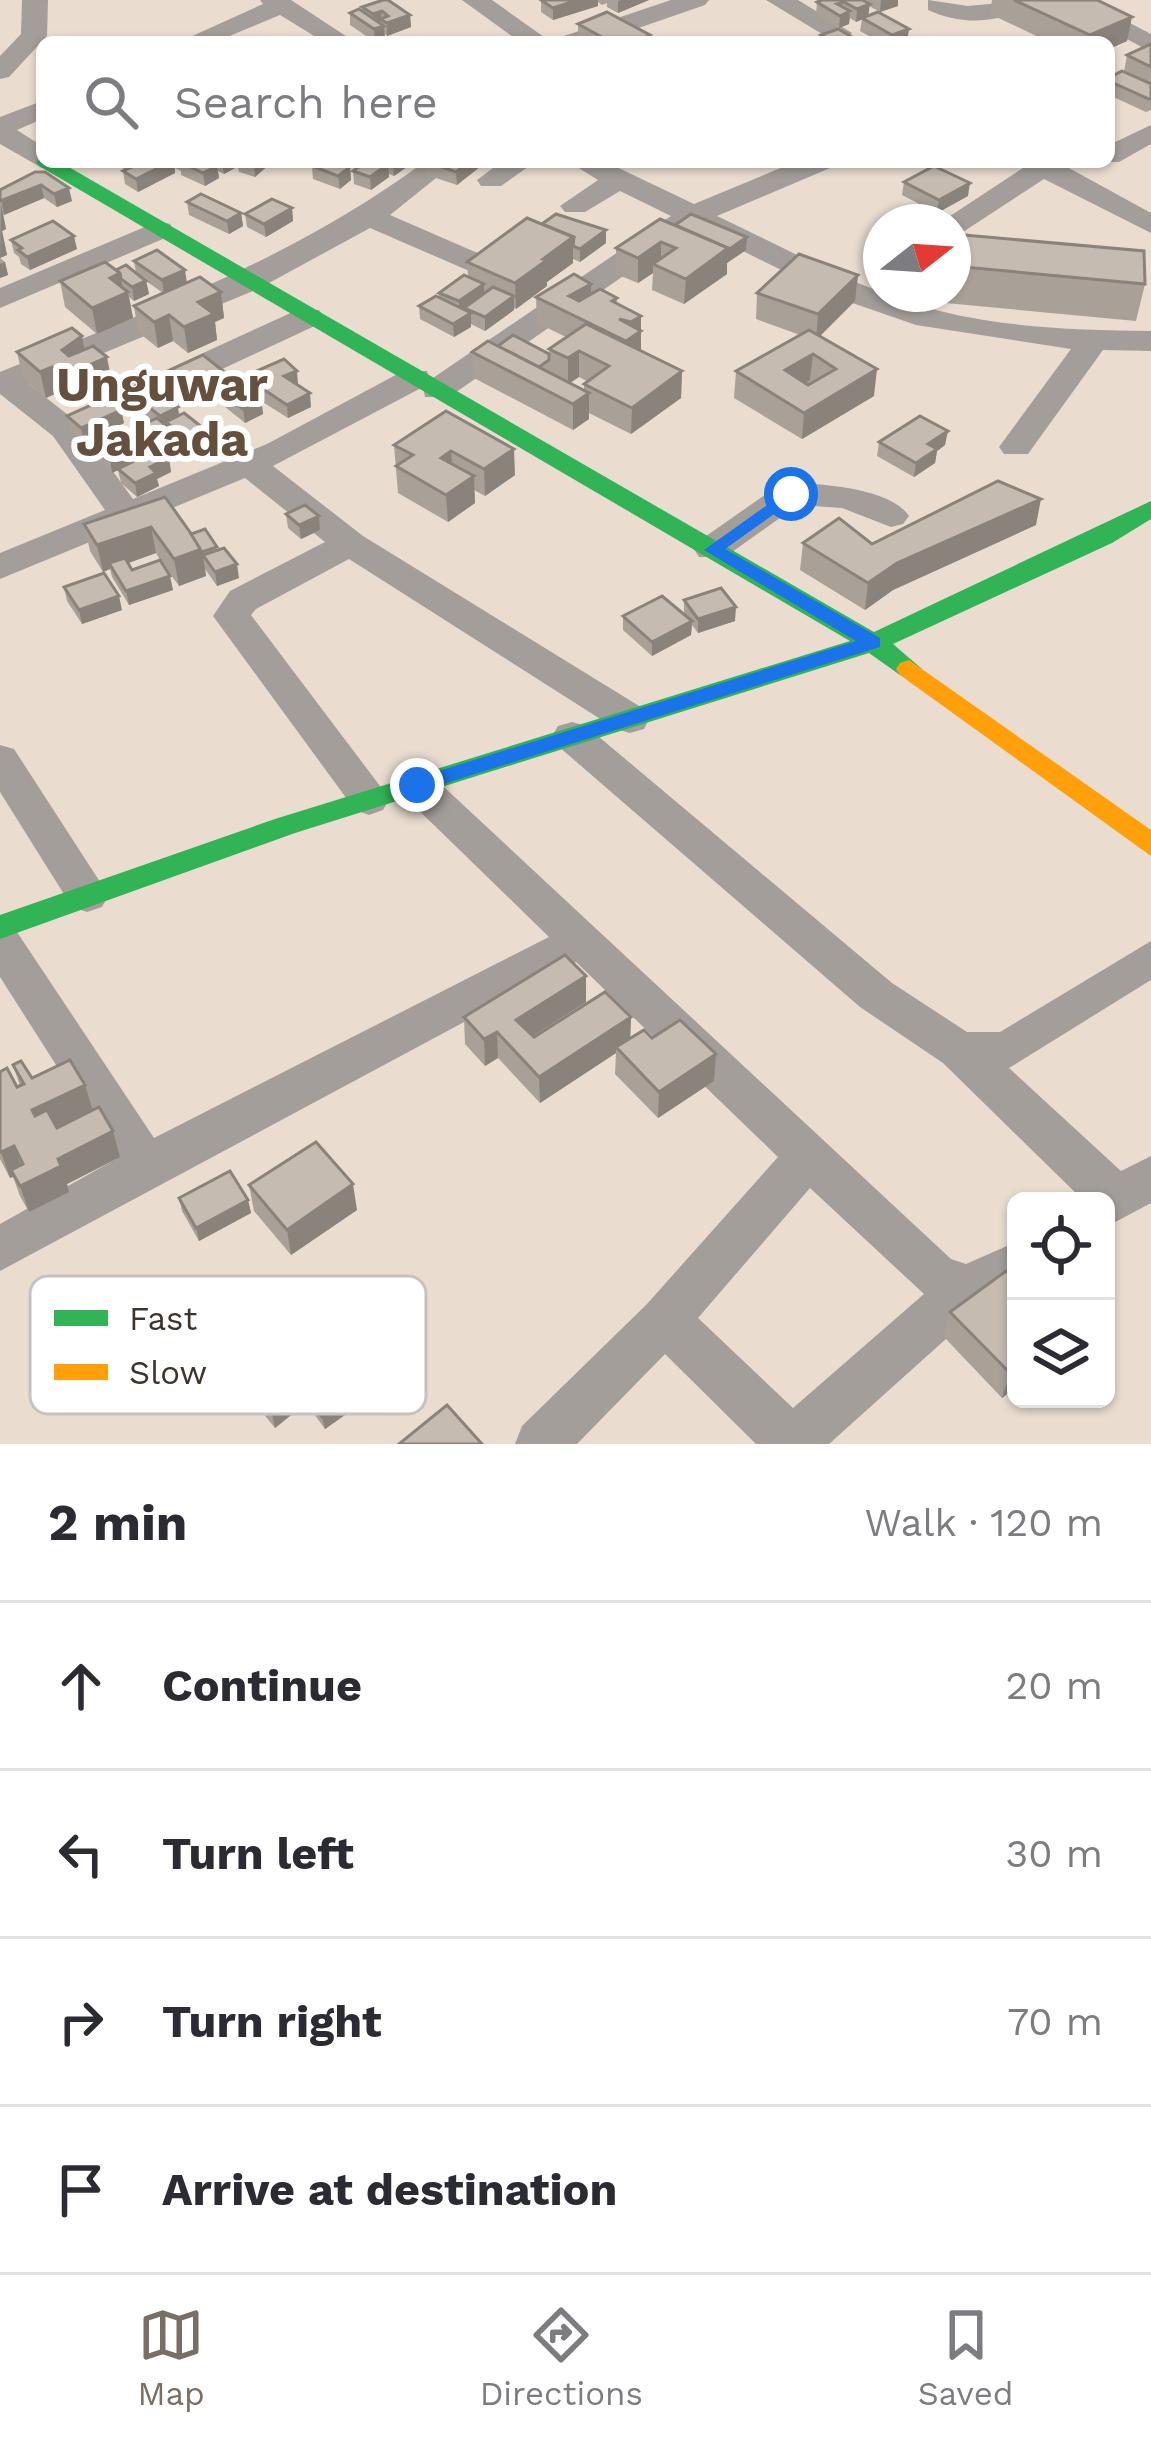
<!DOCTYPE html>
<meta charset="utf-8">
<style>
:root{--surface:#fff;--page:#f7f7f7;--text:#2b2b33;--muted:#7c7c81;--line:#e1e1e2;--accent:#7a6f65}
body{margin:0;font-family:"Work Sans",sans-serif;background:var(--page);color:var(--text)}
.controls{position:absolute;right:36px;bottom:36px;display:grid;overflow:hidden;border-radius:18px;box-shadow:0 3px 9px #0004}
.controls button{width:108px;height:108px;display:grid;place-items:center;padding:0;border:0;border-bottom:3px solid var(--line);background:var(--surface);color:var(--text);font:60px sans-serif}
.compass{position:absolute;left:863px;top:204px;width:108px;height:108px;border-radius:50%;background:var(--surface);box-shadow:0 3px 9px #0004;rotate:73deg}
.stop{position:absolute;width:36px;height:36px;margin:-27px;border:9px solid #1a73e8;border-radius:50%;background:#fff}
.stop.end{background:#1a73e8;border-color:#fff;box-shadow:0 3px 12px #0008}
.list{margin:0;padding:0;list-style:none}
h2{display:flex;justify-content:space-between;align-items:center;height:156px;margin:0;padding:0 48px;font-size:51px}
h2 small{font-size:39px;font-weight:400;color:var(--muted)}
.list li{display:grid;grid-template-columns:78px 1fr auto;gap:36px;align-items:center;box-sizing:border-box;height:168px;padding:0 48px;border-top:3px solid var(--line)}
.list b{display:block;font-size:45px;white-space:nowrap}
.list em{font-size:39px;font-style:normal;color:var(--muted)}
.icon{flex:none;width:66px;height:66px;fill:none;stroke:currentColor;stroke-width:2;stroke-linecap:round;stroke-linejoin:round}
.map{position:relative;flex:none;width:1151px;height:1444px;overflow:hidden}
.search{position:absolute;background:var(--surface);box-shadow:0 3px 9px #0004;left:36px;right:36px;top:36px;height:132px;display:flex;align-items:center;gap:30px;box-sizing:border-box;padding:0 42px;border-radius:18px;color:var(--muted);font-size:45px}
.sheet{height:828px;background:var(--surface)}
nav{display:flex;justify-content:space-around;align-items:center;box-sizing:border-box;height:168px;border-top:3px solid var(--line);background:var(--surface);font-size:33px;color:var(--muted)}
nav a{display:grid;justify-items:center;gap:6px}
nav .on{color:var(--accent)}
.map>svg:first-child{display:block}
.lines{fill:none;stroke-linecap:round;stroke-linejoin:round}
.street{fill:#a49e9a;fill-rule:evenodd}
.fast{fill:#30b455;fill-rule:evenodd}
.slow{fill:#ff9f0a;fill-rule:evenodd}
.wall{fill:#a9a198;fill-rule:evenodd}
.shaded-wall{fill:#8a837c}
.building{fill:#c5bbb1;stroke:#8a837c;stroke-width:3;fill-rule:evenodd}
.route{fill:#1a73e8}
.labels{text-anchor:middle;stroke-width:12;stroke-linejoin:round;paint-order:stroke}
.district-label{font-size:48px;font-weight:bold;fill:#65503e;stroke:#fff}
.key{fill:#fff;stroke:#c5c2bf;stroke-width:3}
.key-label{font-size:33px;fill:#3d342b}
</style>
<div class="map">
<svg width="1151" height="1444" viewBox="0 0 1151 1444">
<rect width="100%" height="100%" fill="#eaddd0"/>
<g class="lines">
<g class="street">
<path d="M22,0H48L47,36L9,77L0,79V56L21,34Z"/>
<path d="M260,0H291L355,42H324L280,15L215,42H179L263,4Z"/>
<path d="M462,0H492L551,42H520Z"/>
<path d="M671,0H709L705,5L598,42H560L564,36Z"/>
<path d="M766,0H798L852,33L844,42H816L822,34Z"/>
<path d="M928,0L968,6L1031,0C1004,26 960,25 928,10Z"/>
<path d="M1054,0H1086L1151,34V52Z"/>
<path d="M42,101V119L17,130L42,146V162H54L42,168L0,144V117Z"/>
<path d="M1151,125V144L1119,162H1099H1109V145Z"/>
<path d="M424,162H456L390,215L489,258L493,264L489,270H467L370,228L258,289L29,384L68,415L297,310H319L324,317L319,324L85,433L133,499L267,444L403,371H427L430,380L671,216L620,191L585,212H565L560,206L598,180L569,162H606L694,204L795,162H834L830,168L717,216C787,249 856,288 929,308C999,328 1079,330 1151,331V351L1103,350L1028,454H1004L999,447L1071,349L916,325L838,298L694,227L449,397H425L423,387L273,466L363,536L644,709L649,719L644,729L630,733L616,729L349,559L256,609L251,615L383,790L389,800L383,810L369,815L355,810L213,616L230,591L325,542L245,478L0,579V553L105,510L53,436L0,394V372C147,312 295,258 424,162Z"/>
<path d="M501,162H535L501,186H481L477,180Z"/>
<path d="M1032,162H1058L1151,213V233L1044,179L963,232L953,235V222H941Z"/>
<path d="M159,221L170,224L174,230L170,236L0,308V288Z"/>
<path d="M791,482C823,485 889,487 909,516L903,524L891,527L842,508L798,505L725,557H699L694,549L699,541L779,485Z"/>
<path d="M572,722L586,726L892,983L967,1032H1000L1151,941V980L1009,1068L1121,1171L1151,1156V1203L1106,1227V1201H1084L943,1063L860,1007L558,746L552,736L558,726Z"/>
<path d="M0,745L14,749L102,885L108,896L102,907L87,912L72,907L0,792Z"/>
<path d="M417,770L431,775L951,1259L966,1264L1016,1242V1288L986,1303L829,1444H756L665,1354L577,1444H515L522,1426L647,1304L778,1157L576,962L0,1271V1224L116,1159L0,977V924L15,929L154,1138L549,937L403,795L397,785L403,775ZM810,1188L924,1294L793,1408L698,1318Z"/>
</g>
<path class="fast" d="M42,157V162H60L874,632L1151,501V519L1112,543L893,644L922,669L918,675H900L869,653L295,833L0,939V915L275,819L850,641L39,166L36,162Z"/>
<path class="slow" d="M909,660L1151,830V856L900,675L896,669L900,663Z"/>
</g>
<g class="wall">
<path d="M541,0H649L618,13L607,7V3L602,5L598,2V6L553,20L541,12Z"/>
<path d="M822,0H898V6L880,12L869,6L868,16L909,29L907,41L880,42L860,31L862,19L856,22L850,18L849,24L839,28L816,14L817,2Z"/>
<path d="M992,0H1097L1127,41L1109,49V42H1049L990,14Z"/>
<path d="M362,7L410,15L411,27L387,36L385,34V38L375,42L350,25V13L362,11Z"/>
<path d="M578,24L650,42H578Z"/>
<path d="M1151,44V110L1146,112L1109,95V78L1124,71L1127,55Z"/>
<path d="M113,162H234L235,168L224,174L218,171L219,178L205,186L181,175V171L175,168V173L138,192L125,184L123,171L125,170Z"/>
<path d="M237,162H272L255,177L239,172Z"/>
<path d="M363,162H414L394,176L389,174V177L371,190L354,184L353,171Z"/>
<path d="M427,162L481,166L457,185L427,175Z"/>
<path d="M312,166L350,167L351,180L340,189L313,179Z"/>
<path d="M35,172L72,201L57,207L44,198L4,215L3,214L6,229L2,231L7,255L0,258L5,262L8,275L0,278V190Z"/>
<path d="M904,182L968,196L937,213L902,195Z"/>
<path d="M187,202L241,213L243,226L229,234L189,215Z"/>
<path d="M292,208L293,221L266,237L247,227L245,214Z"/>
<path d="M542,224L606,243L580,262L573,259V263L547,282V286L516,309L514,308V310L485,331L471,324V327L454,337L420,319L419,306L439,297V293L468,276L467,262Z"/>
<path d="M675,225L746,250L727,263V274L684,304L652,290L653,273L638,283L616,274V248Z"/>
<path d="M11,240L77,249L30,270L21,264L19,257L14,253Z"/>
<path d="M953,244L1145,284L1136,321L924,301L925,294H953Z"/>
<path d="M134,261L187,283L221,292L224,318L215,322L217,340L188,353L173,341L158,348L138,332L134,306L163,293L146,281L149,294L134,301L129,297L133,318L97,334L65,307L60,281L116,270L136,273Z"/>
<path d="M858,275L855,301L820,336L874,396L802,439L734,398L736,371L800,335L756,319L757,293Z"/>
<path d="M591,284V294L617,298V303L641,316V351L682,371L681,398L631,434L589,413V419L573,430L474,378L472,352L498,346L549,354V349L566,337L537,323L536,297ZM579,377L587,381L584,384V390L570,383Z"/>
<path d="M84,350L112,383L69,403L57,393L46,398L23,379L17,352Z"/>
<path d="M222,373L239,382L238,379L298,384L297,385L311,407L288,418L261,401L263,414L245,423L209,394V391L176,406L157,390L155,377Z"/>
<path d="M147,382L219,453L200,462L183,448V452L169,458L171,472L157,479L159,486L137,497L121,483L118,470L112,473L99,461L96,447L152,421L143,413L134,417L123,408L121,394Z"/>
<path d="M121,410L124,423L84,442L70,430L67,416Z"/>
<path d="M446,411L515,475L485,496L474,490L475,503L448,522L398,493L394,445Z"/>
<path d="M879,442L945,445L937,451L935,463L914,477L877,456Z"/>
<path d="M165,497L191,534L218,550L239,578L217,586L205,569L206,576L179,586L160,560L173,590L129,605L112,577L110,569L103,572L90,551L84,524ZM156,553L160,560L132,570L128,563Z"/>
<path d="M286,514L320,530L301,539L288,528Z"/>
<path d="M1036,525L893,590L865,610L800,570L803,543L872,544Z"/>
<path d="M64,587L122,610L82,624L67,601Z"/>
<path d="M684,600L735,621L698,633L692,625L691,635L652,656L623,630V616L684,614Z"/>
<path d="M586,976V1002L533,1036L631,1017L630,1038H652L716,1054L714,1081L658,1118L615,1074L616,1053L540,1103L498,1058L485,1066L465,1044L464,1017Z"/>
<path d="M13,1065L32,1078L85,1085L92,1110L120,1157L67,1184L69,1192L29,1212L20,1196L13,1177L10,1178L0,1159V1072L17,1087L20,1086Z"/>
<path d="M249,1185L357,1210L291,1255L254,1211Z"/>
<path d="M179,1198L248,1200L251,1213L199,1241L182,1211Z"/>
<path d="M1016,1281V1387L1002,1398L944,1337L950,1312Z"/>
<path d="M217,1341L381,1377L382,1389L325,1429L306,1403L275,1428L223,1365Z"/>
</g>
<g class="shaded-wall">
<path d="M578,0H598V6L553,20V8Z"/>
<path d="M621,0H649L618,13V1Z"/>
<path d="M881,0H898V6L880,12Z"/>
<path d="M870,4L868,17L856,22L857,9Z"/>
<path d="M382,11L380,24L374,27L373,14Z"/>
<path d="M850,11L849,24L839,28L840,16Z"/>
<path d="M410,15L411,27L387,36V23Z"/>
<path d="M1132,17L1127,41L1109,49V42H1089L1090,35Z"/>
<path d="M384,26L385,38L375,42L374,29Z"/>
<path d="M909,29L907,41L891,42L892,35Z"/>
<path d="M170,162H174L175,173L138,192L136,179Z"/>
<path d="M222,162H234L235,168L224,174Z"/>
<path d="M256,162H272L255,177L254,164Z"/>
<path d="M394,162H414L394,176L393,163Z"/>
<path d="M469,162H481V166L457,185L456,172Z"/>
<path d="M388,164L389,177L371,190L370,177Z"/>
<path d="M217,166L219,178L205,186L203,173Z"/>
<path d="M350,167L351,180L340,189L338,176Z"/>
<path d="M970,183L968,196L937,213L939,200Z"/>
<path d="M41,185L44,198L4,215L2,202Z"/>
<path d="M69,188L72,201L57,207L54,194Z"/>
<path d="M1,204L6,229L2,231L7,255L0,258Z"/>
<path d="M292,208L293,221L266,237L264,224Z"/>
<path d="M241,213L243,226L229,234L227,221Z"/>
<path d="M606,230V243L580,262V249Z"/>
<path d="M74,236L77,249L30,270L27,257Z"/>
<path d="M573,237V263L547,282V286L516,309L515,283Z"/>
<path d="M747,237L746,250L727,263V274L684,304L686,279Z"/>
<path d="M661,242V267L653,264V273L638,283V258Z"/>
<path d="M5,262L8,275L0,278V264Z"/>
<path d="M185,270L187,283L164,294L162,280Z"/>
<path d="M120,273L124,294L128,292L133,318L97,334L92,308L110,278Z"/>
<path d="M858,275L855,301L816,340L818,314Z"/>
<path d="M146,281L149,294L134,301L132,287Z"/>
<path d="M484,284V297L464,308V311L459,315V301Z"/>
<path d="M591,284V309L569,296Z"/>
<path d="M221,292L224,318L215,322L217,340L188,353L184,327L198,302Z"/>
<path d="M514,296V310L485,331V317Z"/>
<path d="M471,313V327L454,337L453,324Z"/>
<path d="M169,315L173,341L158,348L154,322Z"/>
<path d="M641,316V357L625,367L626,341L631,338V322Z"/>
<path d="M82,336L87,363L107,357L112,383L69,403L63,377L62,350Z"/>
<path d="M579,351V377L568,384V358Z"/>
<path d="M813,354L810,380L783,397L785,370Z"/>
<path d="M52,367L57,393L46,398L40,372Z"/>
<path d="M877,369L874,396L802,439L804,413Z"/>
<path d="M222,370L224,383L207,380L209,391L176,406L174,392Z"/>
<path d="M297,371L298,384L286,390L284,376Z"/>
<path d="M682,371L681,398L631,434L632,408Z"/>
<path d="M260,387L263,414L245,423L243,409L250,391Z"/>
<path d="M310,393L311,407L288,418L287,405Z"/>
<path d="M589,393V419L573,430V404Z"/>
<path d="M140,400L143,413L134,417L132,404Z"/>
<path d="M178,407L180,421L166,422V427L162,429L160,416Z"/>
<path d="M121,410L124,423L84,442L81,428Z"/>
<path d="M948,431L945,445L937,451L935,463L914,477L916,463L928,444Z"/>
<path d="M181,438L183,452L169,458L171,472L157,479L159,486L137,497L135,483L150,467L163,461L161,448Z"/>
<path d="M151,439L153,453L112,473L110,459Z"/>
<path d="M217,439L219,453L200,462L198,449Z"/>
<path d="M514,449L515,475L485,496L484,469Z"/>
<path d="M451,451L453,477L441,458Z"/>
<path d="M474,476L475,503L448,522L446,495Z"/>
<path d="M1041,499L1036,525L893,590L865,610L868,583L897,563Z"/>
<path d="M319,516L320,530L301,539L299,525Z"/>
<path d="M151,527L156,553L112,569L109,563L110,569L103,572L97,545Z"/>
<path d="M202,549L206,576L179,586L174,559Z"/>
<path d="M237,564L239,578L217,586L215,572Z"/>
<path d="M170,576L173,590L129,605L126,591Z"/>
<path d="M119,596L122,610L82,624L79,610Z"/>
<path d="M736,607L735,621L698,633V619Z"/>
<path d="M692,621L691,635L652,656V642Z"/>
<path d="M586,976V1002L517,1046L516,1020Z"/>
<path d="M631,1017L630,1044L616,1047V1053L540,1103L539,1077Z"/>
<path d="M497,1032L498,1058L485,1066L484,1039Z"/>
<path d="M716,1054L714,1081L658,1118L659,1092Z"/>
<path d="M85,1085L93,1111L41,1136L32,1110Z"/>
<path d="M113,1131L120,1157L67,1184L69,1192L29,1212L20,1186L58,1159Z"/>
<path d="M14,1146L23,1172L11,1170L13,1177L10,1178L1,1152Z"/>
<path d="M353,1184L357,1210L291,1255L287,1230Z"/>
<path d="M248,1200L251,1213L199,1241L196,1228Z"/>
<path d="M317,1367L321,1391H304L306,1403L275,1428L270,1404Z"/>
<path d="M1016,1368V1387L1002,1398L1010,1373Z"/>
<path d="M381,1377L382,1389L325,1429L322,1417Z"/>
</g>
<g class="building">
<path d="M383,0H388L410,15L387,23L380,19L388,16L382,11L373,14L362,7Z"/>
<path d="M541,0H578L553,8Z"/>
<path d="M822,0H862L870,4L857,9L844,2L837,4L850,11L840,16L817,2Z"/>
<path d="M1014,0H1097L1132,17L1090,35Z"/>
<path d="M359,9L384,26L374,29L350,13Z"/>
<path d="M607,12L650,35L635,42H611L578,24Z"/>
<path d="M878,12L909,29L892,35L862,18Z"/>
<path d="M838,29L861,42H833L821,35Z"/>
<path d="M1151,44V67L1127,55Z"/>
<path d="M1122,71L1151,84V98L1149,99L1109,81V78Z"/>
<path d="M131,162H170L136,179L123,171L136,165Z"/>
<path d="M180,162H209L217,166L203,173Z"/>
<path d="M318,162H335L350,167L338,176L312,166Z"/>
<path d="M365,162H383L388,164L370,177L353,171Z"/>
<path d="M428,162H469L456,172Z"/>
<path d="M934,166L970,183L939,200L904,182Z"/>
<path d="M35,172H45L69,188L54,194L41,185L0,201V190Z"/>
<path d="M201,194L241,213L227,221L187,202Z"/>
<path d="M272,199L292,208L264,224L245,214Z"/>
<path d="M556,214L606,230L580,249L573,246L574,237L542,224Z"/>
<path d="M691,214L747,237L728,250V248L675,225Z"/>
<path d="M527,218L573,237L543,259L547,260L515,283L467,262Z"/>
<path d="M660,219L728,248L686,279L653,264L676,248L661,242L638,258L616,248Z"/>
<path d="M53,221L74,236L27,257L18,250L22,248L11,240Z"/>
<path d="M964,235L1144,251L1145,284L953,266V244Z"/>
<path d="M157,250L185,270L162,280L134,261Z"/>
<path d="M799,254L858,275L818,314L757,293Z"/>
<path d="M105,262L120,273L110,278L128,292L92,308L60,281Z"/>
<path d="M126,265L146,281L132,287L121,279L120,273L116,270Z"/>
<path d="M574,274L591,284L569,296L579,301L600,289L617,298L612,301L641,316L631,322L619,319L641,331L626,341L536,297Z"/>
<path d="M464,275L484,284L459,301L439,293Z"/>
<path d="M200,277L221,292L198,302L214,314L184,327L169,315L154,322L134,306Z"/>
<path d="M493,287L514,296L485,317L464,308Z"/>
<path d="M436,296L471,313L453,324L419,306Z"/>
<path d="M586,324L682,371L632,408L584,384L609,366L579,351L568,358L549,349Z"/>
<path d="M72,328L82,336L62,350L69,356L93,346L107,357L63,377L52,367L40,372L17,352Z"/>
<path d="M809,330L877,369L804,413L736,371ZM813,354L836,369L808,385L785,370Z"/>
<path d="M513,335L549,354V360L539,367L498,346Z"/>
<path d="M488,341L589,393L573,404L472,352Z"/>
<path d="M203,355L222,370L174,392L155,377Z"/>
<path d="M284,359L297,371L284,376L310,393L287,405L260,387L250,391L261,400L243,409L207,380L225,372L244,386L238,379Z"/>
<path d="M147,382L178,407L160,416L140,400L132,404L121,394Z"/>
<path d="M107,398L121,410L81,428L67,416Z"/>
<path d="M446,411L514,449L484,469L451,451L441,458L474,476L446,495L396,466L413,455L394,445Z"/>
<path d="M184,413L217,439L198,449L166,422Z"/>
<path d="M920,416L948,431L928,444L937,449L916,463L879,442Z"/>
<path d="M157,418L181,438L161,448L151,439L110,459L96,447Z"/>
<path d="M159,449L169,458L150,467L156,473L135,483L118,469Z"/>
<path d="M998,481L1041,499L897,563L868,583L803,543L839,518L872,544Z"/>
<path d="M165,497L202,549L174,559L151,527L97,545L84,524Z"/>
<path d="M305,505L319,516L299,525L286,514Z"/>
<path d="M205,529L217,547L202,552L191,534Z"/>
<path d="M224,548L237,564L215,572L203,555Z"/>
<path d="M125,558L132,570L160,560L170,576L126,591L109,563Z"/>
<path d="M104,573L119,596L79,610L64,587Z"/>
<path d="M721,588L736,607L698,619L684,600Z"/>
<path d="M662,596L692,621L652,642L623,616Z"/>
<path d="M565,955L586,976L516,1020L534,1037L605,992L631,1017L539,1077L497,1032L484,1039L464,1017Z"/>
<path d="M680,1020L716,1054L659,1092L616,1047L644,1030L652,1038Z"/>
<path d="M70,1060L85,1085L32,1110L35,1116L47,1110L57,1128L99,1107L113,1131L58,1159L61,1166L20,1186L11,1170L23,1164L14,1146L1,1152L0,1151V1072L7,1068L17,1087L24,1084L13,1065L21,1061L32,1078Z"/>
<path d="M316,1142L353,1184L287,1230L249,1185Z"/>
<path d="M230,1171L248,1200L196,1228L179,1198Z"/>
<path d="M1006,1271L1016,1281V1368L1010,1373L950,1312Z"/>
<path d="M348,1335L381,1377L322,1417L304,1391L319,1379L317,1367L311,1360Z"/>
<path d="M447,1405L482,1444H399Z"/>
</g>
<path class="route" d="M791,488L798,490V497L725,549L880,638V647L424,790H410V780L856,641L704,550Z"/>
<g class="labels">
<g class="district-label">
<text x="162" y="401">Unguwar<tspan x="162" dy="55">Jakada</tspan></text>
</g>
</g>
<rect x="30" y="1276" width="396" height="138" rx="18" class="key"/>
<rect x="54" y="1310" width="54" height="16" fill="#30b455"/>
<rect x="54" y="1364" width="54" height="16" fill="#ff9f0a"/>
<g class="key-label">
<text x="129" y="1330">Fast</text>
<text x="129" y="1384">Slow</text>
</g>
</svg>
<div class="controls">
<button><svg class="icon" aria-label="locate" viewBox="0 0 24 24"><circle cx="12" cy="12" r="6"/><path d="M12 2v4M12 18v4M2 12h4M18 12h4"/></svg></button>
<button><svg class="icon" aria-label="layers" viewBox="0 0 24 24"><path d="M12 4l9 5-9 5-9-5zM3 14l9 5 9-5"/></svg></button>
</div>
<svg class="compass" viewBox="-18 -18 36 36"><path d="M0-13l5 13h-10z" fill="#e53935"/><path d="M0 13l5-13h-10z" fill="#7c7c81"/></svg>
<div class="stop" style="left:791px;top:494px"></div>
<div class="stop end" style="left:417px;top:785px"></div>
<div class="search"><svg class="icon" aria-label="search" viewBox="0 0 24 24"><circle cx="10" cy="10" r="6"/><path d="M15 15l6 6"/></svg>Search here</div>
</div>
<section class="sheet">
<h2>2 min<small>Walk · 120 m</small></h2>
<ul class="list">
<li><svg class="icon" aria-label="ahead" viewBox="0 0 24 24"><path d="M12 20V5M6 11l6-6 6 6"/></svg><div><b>Continue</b></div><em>20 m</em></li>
<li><svg class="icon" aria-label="left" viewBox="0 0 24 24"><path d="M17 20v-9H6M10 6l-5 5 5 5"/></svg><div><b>Turn left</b></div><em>30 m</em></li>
<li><svg class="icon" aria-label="right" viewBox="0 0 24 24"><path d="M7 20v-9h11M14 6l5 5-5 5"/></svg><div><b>Turn right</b></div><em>70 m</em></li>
<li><svg class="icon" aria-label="arrive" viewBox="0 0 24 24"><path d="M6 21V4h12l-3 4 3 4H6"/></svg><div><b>Arrive at destination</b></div></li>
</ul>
</section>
<nav>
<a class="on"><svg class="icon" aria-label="map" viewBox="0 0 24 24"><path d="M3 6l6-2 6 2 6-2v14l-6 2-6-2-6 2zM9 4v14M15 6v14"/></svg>Map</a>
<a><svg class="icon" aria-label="directions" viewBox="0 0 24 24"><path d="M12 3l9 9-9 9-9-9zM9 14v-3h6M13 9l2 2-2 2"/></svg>Directions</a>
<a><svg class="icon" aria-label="saved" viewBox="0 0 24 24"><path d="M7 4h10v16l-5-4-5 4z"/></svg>Saved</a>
</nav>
